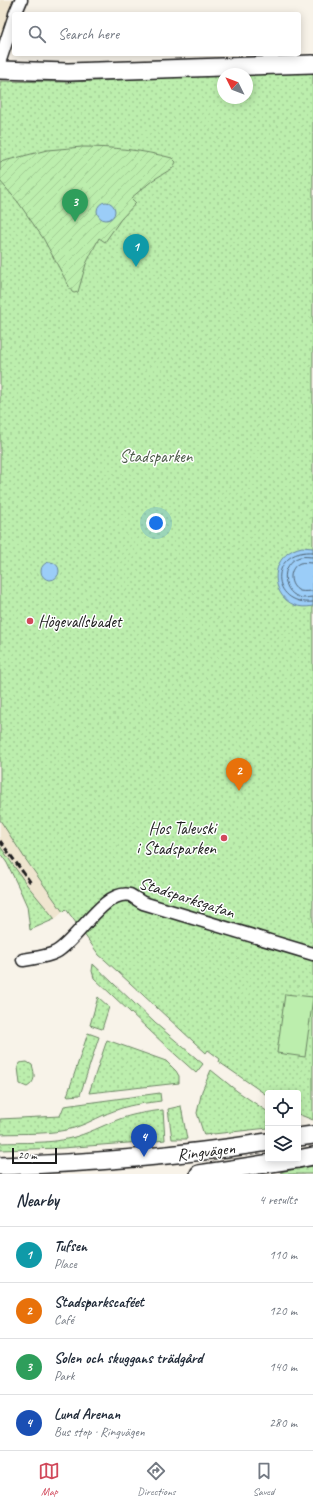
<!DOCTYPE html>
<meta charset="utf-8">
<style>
:root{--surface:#fff;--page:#f2f2f3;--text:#1f2937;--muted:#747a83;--line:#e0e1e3;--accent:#d1495b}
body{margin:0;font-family:Caveat,sans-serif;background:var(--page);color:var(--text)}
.controls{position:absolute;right:12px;bottom:12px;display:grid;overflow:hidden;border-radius:4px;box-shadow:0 2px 10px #0003}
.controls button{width:36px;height:36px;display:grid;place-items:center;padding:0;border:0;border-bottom:1px solid var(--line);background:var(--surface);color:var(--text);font:20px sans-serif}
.compass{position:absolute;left:217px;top:68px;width:36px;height:36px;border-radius:50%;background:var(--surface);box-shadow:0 2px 10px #0003;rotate:312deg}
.scale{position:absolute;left:12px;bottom:10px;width:45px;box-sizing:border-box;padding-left:4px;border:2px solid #1c1c1c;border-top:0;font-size:11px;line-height:14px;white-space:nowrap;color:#1c1c1c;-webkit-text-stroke:3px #fff;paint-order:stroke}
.you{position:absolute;left:156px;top:523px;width:14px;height:14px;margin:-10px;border:3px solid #fff;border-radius:50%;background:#1a73e8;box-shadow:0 0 0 6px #1a73e833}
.badge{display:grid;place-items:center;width:26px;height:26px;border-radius:50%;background:var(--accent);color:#fff;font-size:13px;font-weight:700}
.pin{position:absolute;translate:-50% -33px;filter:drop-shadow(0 1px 2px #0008)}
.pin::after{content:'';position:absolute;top:21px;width:14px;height:12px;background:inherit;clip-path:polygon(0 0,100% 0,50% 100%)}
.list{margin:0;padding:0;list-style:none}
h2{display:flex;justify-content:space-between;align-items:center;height:52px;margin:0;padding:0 16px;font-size:17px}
h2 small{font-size:13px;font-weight:400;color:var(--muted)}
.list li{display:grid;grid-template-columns:26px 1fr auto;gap:12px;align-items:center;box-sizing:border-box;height:56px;padding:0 16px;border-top:1px solid var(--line)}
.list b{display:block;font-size:15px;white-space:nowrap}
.list p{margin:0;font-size:13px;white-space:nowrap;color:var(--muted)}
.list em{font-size:13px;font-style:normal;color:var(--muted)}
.icon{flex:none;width:22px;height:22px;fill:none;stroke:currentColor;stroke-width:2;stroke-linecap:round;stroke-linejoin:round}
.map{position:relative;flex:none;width:313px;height:1174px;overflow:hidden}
.search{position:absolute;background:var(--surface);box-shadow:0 2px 10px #0003;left:12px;right:12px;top:12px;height:44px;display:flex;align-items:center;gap:10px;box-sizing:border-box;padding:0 14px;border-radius:4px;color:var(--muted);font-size:15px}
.sheet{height:276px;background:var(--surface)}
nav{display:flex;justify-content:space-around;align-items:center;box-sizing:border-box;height:56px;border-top:1px solid var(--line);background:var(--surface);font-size:11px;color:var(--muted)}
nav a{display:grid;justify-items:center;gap:2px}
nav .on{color:var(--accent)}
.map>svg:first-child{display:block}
.built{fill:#efe5cf}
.grass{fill:url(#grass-dots);stroke:#6c8564}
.garden{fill:url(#garden-furrows);stroke:#6c8564}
.pitch{fill:#bceead;stroke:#6c8564}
.water{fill:#9bcdf8;stroke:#6886a0}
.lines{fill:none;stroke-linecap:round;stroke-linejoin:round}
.shore{stroke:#4f6374;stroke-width:1}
.street-casing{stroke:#1c1c1c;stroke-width:15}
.secondary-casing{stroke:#1c1c1c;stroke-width:20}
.street{stroke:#fff;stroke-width:12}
.secondary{stroke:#fff;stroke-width:17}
.rail{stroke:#1c1c1c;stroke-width:3;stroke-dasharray:6 3;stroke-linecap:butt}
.poi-dot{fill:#d1495b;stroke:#fff;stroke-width:1.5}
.labels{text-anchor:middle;stroke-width:3;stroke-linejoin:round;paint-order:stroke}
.park-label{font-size:17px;fill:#4c5b48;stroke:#fff}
.poi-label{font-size:17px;fill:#1c1c1c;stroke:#fff;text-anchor:start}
.street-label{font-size:17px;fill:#1c1c1c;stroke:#fff}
</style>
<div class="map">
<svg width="313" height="1174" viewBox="0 0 313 1174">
<defs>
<pattern id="grass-dots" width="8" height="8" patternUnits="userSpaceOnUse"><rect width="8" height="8" fill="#bceead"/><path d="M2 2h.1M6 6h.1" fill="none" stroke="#a1cc94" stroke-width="1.8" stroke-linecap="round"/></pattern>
<pattern id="garden-furrows" width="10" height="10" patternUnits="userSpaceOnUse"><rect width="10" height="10" fill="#bceead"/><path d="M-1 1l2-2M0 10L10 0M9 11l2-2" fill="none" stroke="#a1cc94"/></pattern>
</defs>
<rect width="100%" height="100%" fill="#f8f3e9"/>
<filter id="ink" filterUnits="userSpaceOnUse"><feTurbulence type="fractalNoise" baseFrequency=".025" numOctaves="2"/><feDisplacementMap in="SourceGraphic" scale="8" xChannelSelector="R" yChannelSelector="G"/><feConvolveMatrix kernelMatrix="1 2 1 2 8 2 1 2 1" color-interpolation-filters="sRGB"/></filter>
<g filter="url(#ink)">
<g class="built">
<path d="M0,0H15L0,39Z"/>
<path d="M0,820L24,857L63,912L55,919L27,885L0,846Z"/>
</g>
<g class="grass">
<path d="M313,73V1120L298,1114V1093H268V1096L219,1062L220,1059L208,1050L206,1053L105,960L99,955L66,909L63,912L24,857L0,820V81L65,82L67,83L70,82L223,75V98H247V74H243Z"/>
<path d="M0,846L27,885L55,919L30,930L27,906L19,888L7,863L0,853Z"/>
<path d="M93,964L155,1023L203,1064L196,1073L166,1046L94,978L92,971Z"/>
<path d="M98,997L109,1007L102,1029L90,1025Z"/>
<path d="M88,1033L99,1037L80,1095L67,1096Z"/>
<path d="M107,1040L166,1061L176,1071L179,1076V1083L89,1093Z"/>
<path d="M27,1062L32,1065C35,1074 36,1082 27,1087L20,1084L18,1067L19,1063Z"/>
<path d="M211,1070L237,1091L268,1112V1128L204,1135L197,1113L202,1091Z"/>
<path d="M160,1093L161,1101C147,1103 133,1104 119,1109C103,1114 90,1123 74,1128C50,1135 24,1133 0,1134V1119L60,1116L64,1106Z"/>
<path d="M181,1106L187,1139H172L168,1109Z"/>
<path d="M163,1110L165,1140L156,1141L154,1135H142L141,1142L62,1148L0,1150V1143C23,1142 49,1144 71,1138C87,1134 102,1126 117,1120C132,1114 147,1112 163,1110Z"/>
<path d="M313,1166V1174H285L280,1172Z"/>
</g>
<path class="garden" d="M82,147C113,147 142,150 172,158L176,162L173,168L153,180L131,198L136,203L121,219L105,242L99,238L86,264L78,292L74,293L72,292L43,238L18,202L0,181V162L47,150Z"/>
<path class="pitch" d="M285,994L313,997L305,1057L277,1053Z"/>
<g class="water">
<circle cx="106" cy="211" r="9"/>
<path d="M302,547L313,548V606C273,615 260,556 302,547Z"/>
<circle cx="50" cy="571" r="9"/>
</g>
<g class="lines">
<g class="shore">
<path d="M313,552C268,549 269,606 313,602"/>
<path d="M313,557C309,557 305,556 300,557C279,563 281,595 303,598C307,598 310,597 313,597"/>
<path d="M313,563C309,563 304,562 300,563C288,568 288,586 300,591C305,592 309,591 313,591"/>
</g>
<defs>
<g id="street">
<path d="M15,14L21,0"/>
<path d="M0,60L14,18"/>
<path d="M23,960C34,958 47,957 56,952C78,940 104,889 130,895C134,897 139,901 143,903L313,954"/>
</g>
<g id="secondary">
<path d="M0,70L68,72L313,64"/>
<path d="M298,1137L313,1135"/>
<path d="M298,1159L313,1156"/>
<path d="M0,1166C90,1163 179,1156 268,1142"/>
<path d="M199,1174L297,1159"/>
</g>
</defs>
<use href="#street" class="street-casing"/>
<use href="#secondary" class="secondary-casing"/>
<use href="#street" class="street"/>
<use href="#secondary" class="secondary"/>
<path class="rail" d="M0,841L31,883"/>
</g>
</g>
<g class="poi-dot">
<circle cx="30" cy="621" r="4"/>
<circle cx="224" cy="838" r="4"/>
</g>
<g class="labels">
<g class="park-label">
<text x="156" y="462">Stadsparken</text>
</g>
<g class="poi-label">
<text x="38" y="627">Högevallsbadet</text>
<text x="216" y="834" text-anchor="end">Hos Talevski<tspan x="216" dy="20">i Stadsparken</tspan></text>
</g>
<g class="street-label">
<text transform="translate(187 897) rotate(18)" y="6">Stadsparksgatan</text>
<text transform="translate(206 1151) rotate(-7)" y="6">Ringvägen</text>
</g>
</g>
</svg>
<div class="controls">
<button><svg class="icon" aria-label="locate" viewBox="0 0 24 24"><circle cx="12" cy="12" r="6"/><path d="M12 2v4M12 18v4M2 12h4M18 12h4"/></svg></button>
<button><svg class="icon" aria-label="layers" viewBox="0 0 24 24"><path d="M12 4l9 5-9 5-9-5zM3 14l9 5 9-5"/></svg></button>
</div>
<svg class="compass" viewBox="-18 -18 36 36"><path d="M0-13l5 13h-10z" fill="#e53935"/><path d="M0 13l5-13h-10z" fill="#747a83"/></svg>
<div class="scale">20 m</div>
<div class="you"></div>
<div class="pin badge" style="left:136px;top:267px;background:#0f9aa8">1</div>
<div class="pin badge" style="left:239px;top:791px;background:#e8710a">2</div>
<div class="pin badge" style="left:75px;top:222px;background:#2e9e5b">3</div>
<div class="pin badge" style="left:144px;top:1157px;background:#1a4fb4">4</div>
<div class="search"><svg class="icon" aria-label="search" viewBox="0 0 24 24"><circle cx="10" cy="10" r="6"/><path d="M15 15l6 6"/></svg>Search here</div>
</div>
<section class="sheet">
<h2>Nearby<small>4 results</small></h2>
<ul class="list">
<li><span class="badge" style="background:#0f9aa8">1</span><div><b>Tufsen</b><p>Place</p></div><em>110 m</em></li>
<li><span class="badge" style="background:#e8710a">2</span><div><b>Stadsparkscaféet</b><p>Café</p></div><em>120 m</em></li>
<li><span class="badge" style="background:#2e9e5b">3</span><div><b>Solen och skuggans trädgård</b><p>Park</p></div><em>140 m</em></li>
<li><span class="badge" style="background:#1a4fb4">4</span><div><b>Lund Arenan</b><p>Bus stop · Ringvägen</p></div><em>280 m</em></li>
</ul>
</section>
<nav>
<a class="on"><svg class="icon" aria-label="map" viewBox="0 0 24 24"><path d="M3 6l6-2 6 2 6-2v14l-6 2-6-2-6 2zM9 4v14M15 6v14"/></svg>Map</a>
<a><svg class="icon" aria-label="directions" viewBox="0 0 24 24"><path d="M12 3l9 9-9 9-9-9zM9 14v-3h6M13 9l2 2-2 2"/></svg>Directions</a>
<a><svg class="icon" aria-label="saved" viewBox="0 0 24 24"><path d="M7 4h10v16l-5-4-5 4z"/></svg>Saved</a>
</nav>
